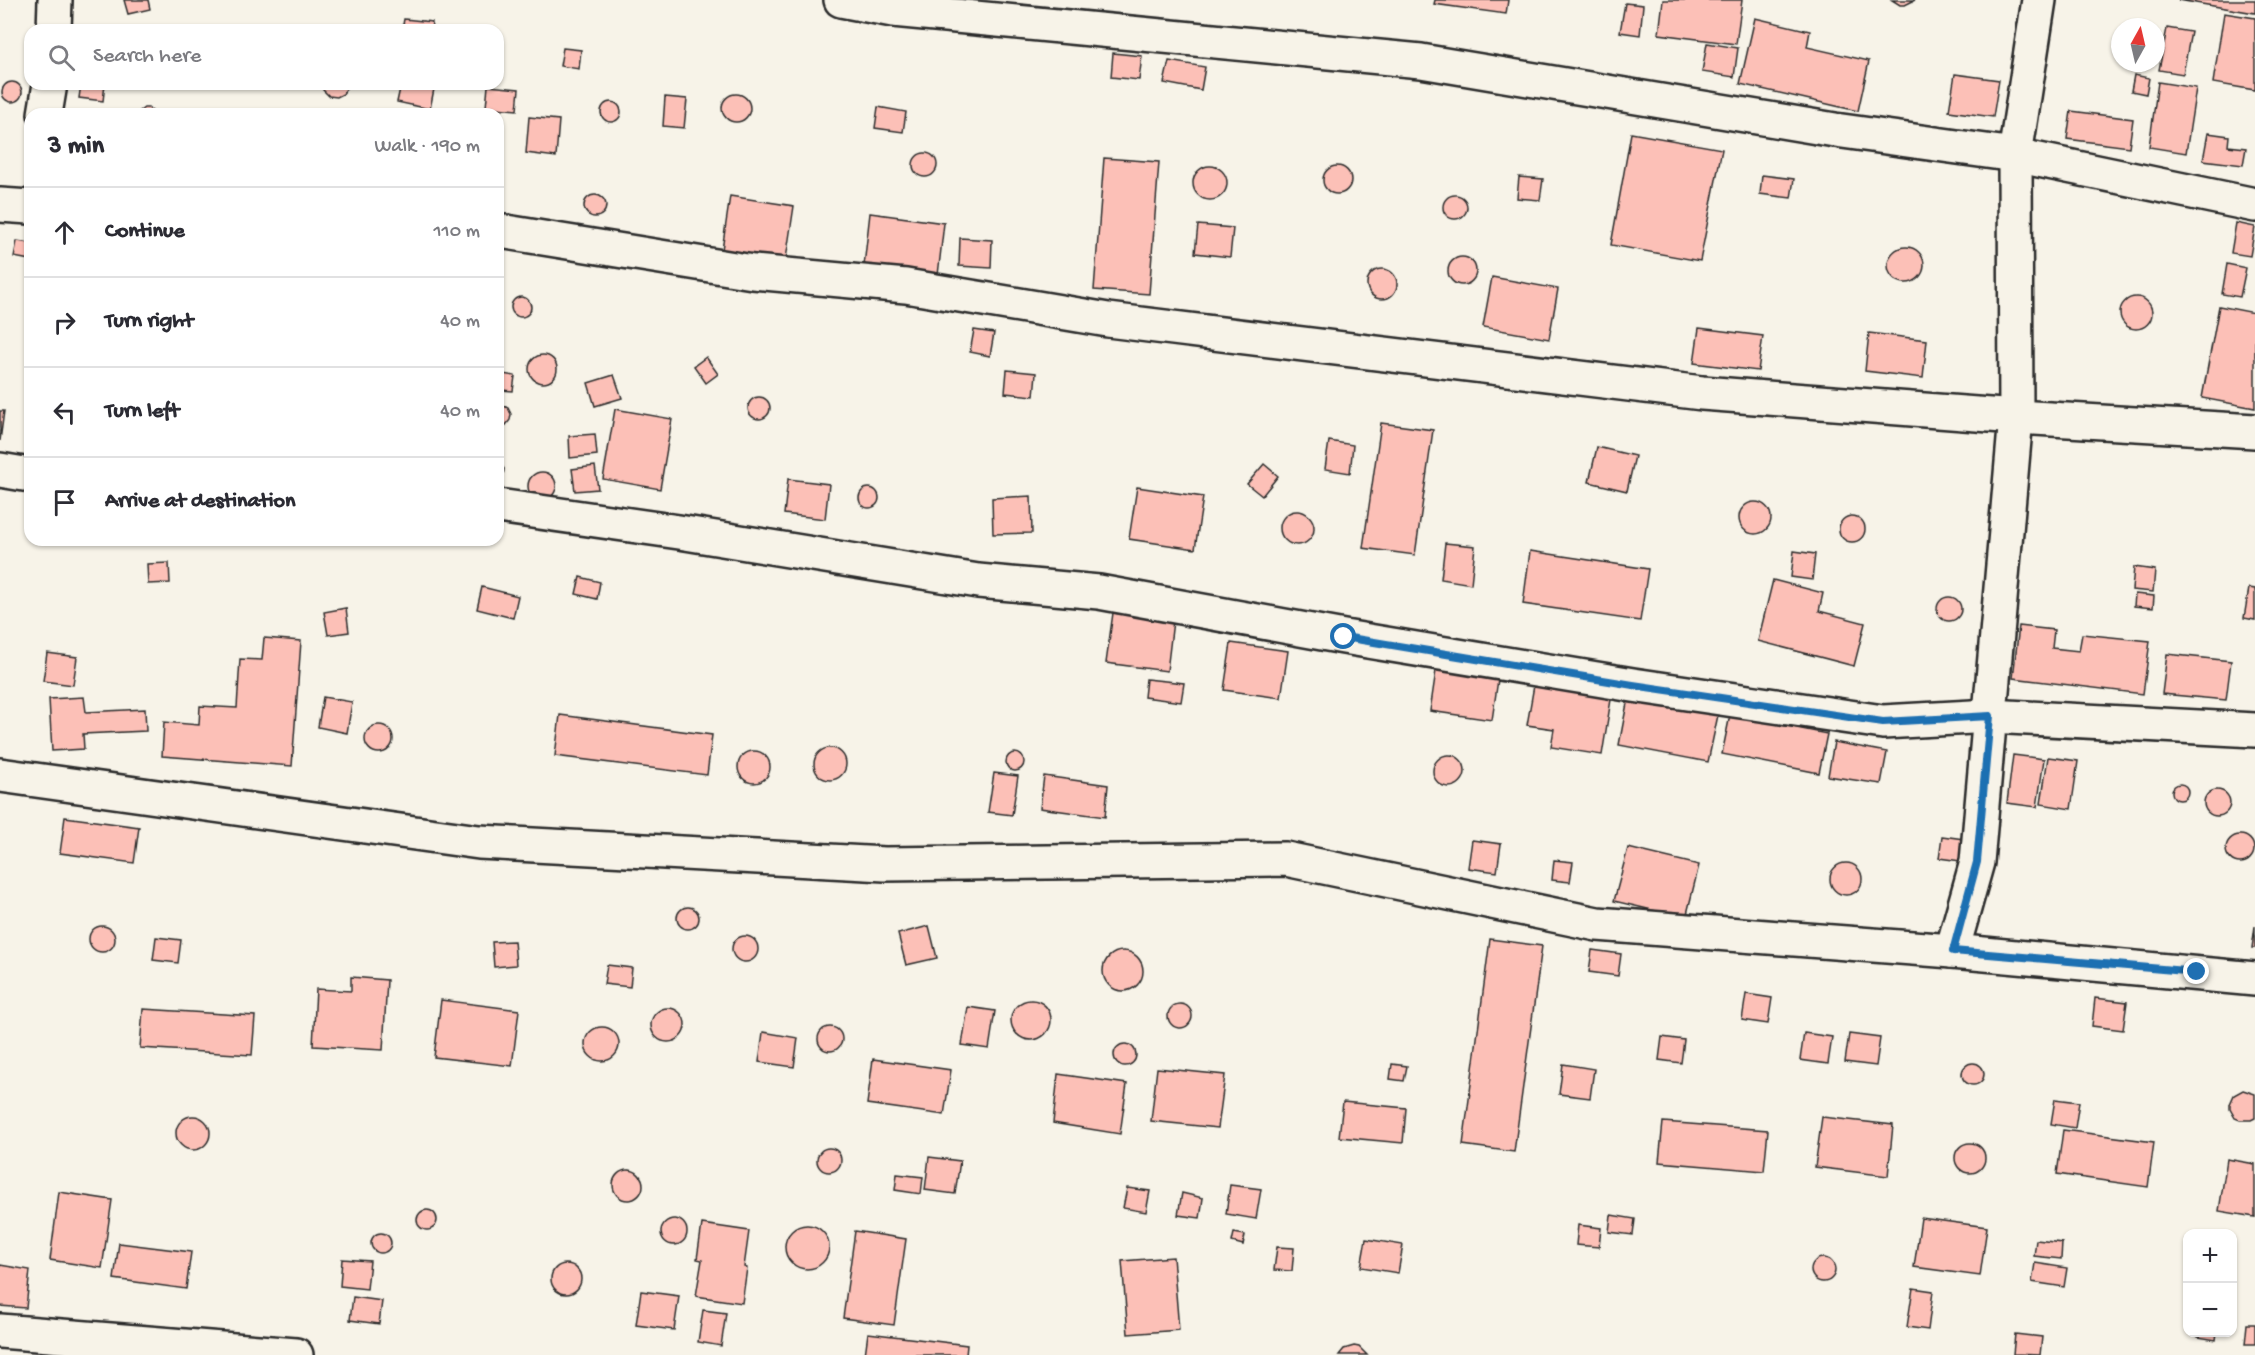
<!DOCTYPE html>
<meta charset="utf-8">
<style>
:root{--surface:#fff;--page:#f7f7f7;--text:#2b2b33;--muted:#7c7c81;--line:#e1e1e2}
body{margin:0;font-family:"Gochi Hand",sans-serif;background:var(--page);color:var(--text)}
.controls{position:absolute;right:18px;bottom:18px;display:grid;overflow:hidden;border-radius:12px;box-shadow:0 2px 4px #0004}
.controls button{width:54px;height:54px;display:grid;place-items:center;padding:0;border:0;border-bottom:2px solid var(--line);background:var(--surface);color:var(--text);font:30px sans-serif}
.compass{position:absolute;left:2111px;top:18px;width:54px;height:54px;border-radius:50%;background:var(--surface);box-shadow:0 2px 4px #0004;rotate:8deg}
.stop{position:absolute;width:18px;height:18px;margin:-14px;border:4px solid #1f6fb2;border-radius:50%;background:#fff}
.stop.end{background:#1f6fb2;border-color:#fff;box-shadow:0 2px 6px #0008}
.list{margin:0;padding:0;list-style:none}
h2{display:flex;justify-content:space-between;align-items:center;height:78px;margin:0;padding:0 24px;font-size:26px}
h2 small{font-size:20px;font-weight:400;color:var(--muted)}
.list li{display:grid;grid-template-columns:39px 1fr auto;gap:18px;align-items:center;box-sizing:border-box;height:90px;padding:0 24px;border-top:2px solid var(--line)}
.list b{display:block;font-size:22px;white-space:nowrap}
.list em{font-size:20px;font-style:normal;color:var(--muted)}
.icon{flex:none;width:33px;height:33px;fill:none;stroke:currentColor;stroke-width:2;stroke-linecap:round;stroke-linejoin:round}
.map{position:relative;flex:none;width:2255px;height:1355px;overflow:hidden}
.search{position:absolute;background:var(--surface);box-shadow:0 2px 4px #0004;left:24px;top:24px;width:480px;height:66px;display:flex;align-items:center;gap:15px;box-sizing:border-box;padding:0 21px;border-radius:18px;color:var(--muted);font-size:22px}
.panel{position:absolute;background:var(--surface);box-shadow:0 2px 4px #0004;left:24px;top:108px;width:480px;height:438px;border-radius:18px}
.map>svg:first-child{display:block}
.building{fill:#fcc0b7;stroke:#2b2b2b;stroke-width:1.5}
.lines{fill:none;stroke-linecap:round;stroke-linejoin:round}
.minor-casing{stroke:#2b2b2b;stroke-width:38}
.minor{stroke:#f7f3e8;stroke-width:33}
.route{stroke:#1f6fb2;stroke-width:8}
</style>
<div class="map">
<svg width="2255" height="1355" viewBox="0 0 2255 1355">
<rect width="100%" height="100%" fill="#f7f3e8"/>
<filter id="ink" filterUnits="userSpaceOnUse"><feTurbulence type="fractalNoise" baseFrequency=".0167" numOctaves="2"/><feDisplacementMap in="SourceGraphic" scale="12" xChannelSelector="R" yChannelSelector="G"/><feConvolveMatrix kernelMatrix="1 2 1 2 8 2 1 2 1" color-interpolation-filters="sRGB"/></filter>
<g filter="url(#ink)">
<g class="building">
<path d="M124,0H148L150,9L128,14Z"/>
<path d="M1435,0H1508L1506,14L1434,4Z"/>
<path d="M1663,0H1742L1736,44L1659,34Z"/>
<path d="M1892,0H1915L1905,5H1900Z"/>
<path d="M2178,0H2255V13Z"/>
<path d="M1625,3L1643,5L1640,35L1620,32Z"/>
<path d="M2224,13L2255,18V90L2213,83Z"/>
<path d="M1755,18L1810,31L1807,47L1869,61L1858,111L1740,84Z"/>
<path d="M404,19L432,22L431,30H402Z"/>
<path d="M2167,28L2191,32L2183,74L2159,70Z"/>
<path d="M1707,43L1738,48L1734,77L1702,72Z"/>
<path d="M563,48L581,50L579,69L560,66Z"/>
<path d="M1113,53L1142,56L1139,80L1111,77Z"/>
<path d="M1169,61L1205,67L1201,90L1164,83Z"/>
<path d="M1955,74L1999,80L1993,117L1949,111Z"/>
<path d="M2134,75L2149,78L2146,94L2131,91Z"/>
<path d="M2158,82L2196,88L2186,153L2149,147Z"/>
<circle cx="12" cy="92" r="10"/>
<path d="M81,84H105L103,101L79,98Z"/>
<path d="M323,84H346L347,87L343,94L337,97L329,96L323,90Z"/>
<path d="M401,84H435L430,109L397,102Z"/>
<path d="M488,86L519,89L517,110L486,107Z"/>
<circle cx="736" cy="108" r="14"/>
<path d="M665,97L687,99L684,128L663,126Z"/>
<circle cx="611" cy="112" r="10"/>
<path d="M878,107L906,112L903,132L875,128Z"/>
<path d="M144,108H148L156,114H136Z"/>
<path d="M2071,111L2133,119L2129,147L2067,139Z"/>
<path d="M529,117L559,120L556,157L526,153Z"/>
<path d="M1631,133L1722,149L1700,261L1611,245Z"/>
<path d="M2208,133L2229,136L2228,146L2246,148L2243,165L2203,160Z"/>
<circle cx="925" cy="165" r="12"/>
<path d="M1104,158L1159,162L1149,294L1094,290Z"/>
<circle cx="1337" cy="180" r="14"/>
<circle cx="1210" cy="183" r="17"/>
<path d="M1762,175L1794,179L1791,198L1760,194Z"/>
<path d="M1519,177L1543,179L1540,200L1517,198Z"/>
<circle cx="595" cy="206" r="11"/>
<circle cx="1455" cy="207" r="12"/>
<path d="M730,196L794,206L786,259L722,250Z"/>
<path d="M870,213L944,223L938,275L864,266Z"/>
<path d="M2236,223L2255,227L2250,256L2231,253Z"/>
<path d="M1198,225L1233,228L1230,257L1195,253Z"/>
<path d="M960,238L992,240L991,268L959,266Z"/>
<path d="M17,241L30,243V260L14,257Z"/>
<circle cx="1906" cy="265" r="18"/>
<circle cx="1462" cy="271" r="14"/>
<path d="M2227,264L2246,268L2240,297L2222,294Z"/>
<circle cx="1382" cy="284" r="15"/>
<path d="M1492,277L1558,289L1549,339L1483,327Z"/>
<circle cx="521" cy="307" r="10"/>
<circle cx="2136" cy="313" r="16"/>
<path d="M2219,306L2255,313V408L2202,398Z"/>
<path d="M1699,328L1763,336L1758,371L1694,363Z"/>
<path d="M974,330L994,333L990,356L970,352Z"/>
<path d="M1869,333L1927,340L1923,378L1865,371Z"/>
<circle cx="543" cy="369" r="14"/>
<path d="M706,357L718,374L706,383L694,366Z"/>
<path d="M1007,370L1036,373L1034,396L1005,393Z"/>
<path d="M503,374L515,376L513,391L501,390Z"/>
<path d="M614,375L622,398L595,406L588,383Z"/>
<circle cx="759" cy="408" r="11"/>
<path d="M502,405L508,408L511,414L510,420L506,425L499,427L498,406Z"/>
<path d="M615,409L672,419L660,489L603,479Z"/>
<path d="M0,411H4L0,441Z"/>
<path d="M1381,423L1433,430L1415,555L1363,548Z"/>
<path d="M595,434L597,455L570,458L569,436Z"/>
<path d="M1329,441L1353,445L1350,473L1325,469Z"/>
<path d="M1597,447L1635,456L1627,491L1589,482Z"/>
<path d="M498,461L504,469L503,476L498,482Z"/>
<path d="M1264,464L1278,476L1262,496L1247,484Z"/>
<path d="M595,466L598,489L575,491L572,469Z"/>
<circle cx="542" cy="486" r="14"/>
<path d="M788,479L829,484L825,519L784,514Z"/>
<path d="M1137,487L1203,497L1195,549L1129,539Z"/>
<circle cx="869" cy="498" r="10"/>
<path d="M1031,496L1032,533L993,534L992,498Z"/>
<circle cx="1755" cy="518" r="16"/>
<circle cx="1297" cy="528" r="17"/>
<circle cx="1852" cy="529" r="13"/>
<path d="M1445,543L1475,546L1471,584L1441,579Z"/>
<path d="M1530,551L1648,569L1640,621L1523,604Z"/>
<path d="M1794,551L1815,554L1812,580L1791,577Z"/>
<path d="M169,563L170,583L148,584L147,564Z"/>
<path d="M2134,567L2155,570L2153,592L2132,590Z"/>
<path d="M580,577L600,582L597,599L576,594Z"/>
<path d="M1773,580L1823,593L1819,611L1865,623L1854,666L1758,641Z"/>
<path d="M482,587L518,596L513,618L477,609Z"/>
<path d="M2249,588L2255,589V620L2244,618Z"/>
<path d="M2135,594L2154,596L2153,608L2134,606Z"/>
<circle cx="1949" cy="609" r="12"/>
<path d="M346,608L349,632L328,635L324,612Z"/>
<path d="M1113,613L1173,621L1167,671L1106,663Z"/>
<path d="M2019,626L2054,630L2052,648L2079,651L2082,634L2150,641L2143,694L2013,678Z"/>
<path d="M264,638L301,641L292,766L162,756L164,722L199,725L200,706L237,708L240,659L262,660Z"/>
<path d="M1231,643L1288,651L1281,698L1224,690Z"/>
<path d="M47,653L77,657L73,685L43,681Z"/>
<path d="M2167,654L2231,661L2226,700L2162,694Z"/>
<path d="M1437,664L1499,673L1492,720L1430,711Z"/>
<path d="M1536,674L1613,687L1602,755L1551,747L1554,729L1527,725Z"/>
<path d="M1146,679L1184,683L1181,702L1144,697Z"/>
<path d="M84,697L86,712L145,709L146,731L83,734L84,749L52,751L49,699Z"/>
<path d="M323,697L352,702L347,733L318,727Z"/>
<path d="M1628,698L1718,715L1708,762L1619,745Z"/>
<path d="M560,715L712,735L707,775L555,756Z"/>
<path d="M1730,715L1827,734L1819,773L1722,754Z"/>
<circle cx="379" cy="739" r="14"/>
<path d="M1834,742L1887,752L1881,784L1828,776Z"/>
<circle cx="830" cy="764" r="16"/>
<circle cx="754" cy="767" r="16"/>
<circle cx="1015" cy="762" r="9"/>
<path d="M2013,755L2044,759L2037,807L2007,803Z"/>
<circle cx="1449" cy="771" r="16"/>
<path d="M2048,757L2078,761L2071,809L2041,804Z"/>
<path d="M994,773L1018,776L1012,815L988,812Z"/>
<path d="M1044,776L1108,785L1105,817L1040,808Z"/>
<circle cx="2180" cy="792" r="8"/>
<circle cx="2217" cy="803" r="13"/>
<path d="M65,817L139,827L134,863L60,853Z"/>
<circle cx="2240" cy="849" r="14"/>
<path d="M1942,836L1971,840L1968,862L1939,858Z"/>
<path d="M1472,840L1501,844L1497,872L1468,868Z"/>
<path d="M1628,848L1699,865L1686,918L1614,901Z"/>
<path d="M1554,860L1573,862L1570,882L1552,880Z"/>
<circle cx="1846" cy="879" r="16"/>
<circle cx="688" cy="918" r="11"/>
<path d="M929,926L937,958L906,965L898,934Z"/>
<path d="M2255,926V948H2252Z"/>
<circle cx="102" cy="939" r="13"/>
<circle cx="745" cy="949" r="13"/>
<path d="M156,937L181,940L178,963L153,960Z"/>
<path d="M1490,939L1542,946L1514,1152L1463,1145Z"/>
<path d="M514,941L516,965L494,967L492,942Z"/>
<path d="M1592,950L1621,954L1618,976L1589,972Z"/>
<circle cx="1123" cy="971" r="20"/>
<path d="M607,965L632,968L630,987L604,984Z"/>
<path d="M351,977L387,980L383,1050L313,1046L316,989L351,991Z"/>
<path d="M1746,994L1772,998L1768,1024L1742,1020Z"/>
<path d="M2095,998L2127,1002L2123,1030L2092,1026Z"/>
<path d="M441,1000L519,1010L512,1066L434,1057Z"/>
<circle cx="1031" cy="1020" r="20"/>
<circle cx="1180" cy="1016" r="12"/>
<path d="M968,1007L995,1011L989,1049L962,1045Z"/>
<circle cx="668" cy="1025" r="17"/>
<path d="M143,1009L255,1016L252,1055L140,1048Z"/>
<circle cx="830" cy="1039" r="12"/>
<circle cx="602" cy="1044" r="17"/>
<path d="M763,1032L798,1038L794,1067L759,1062Z"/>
<path d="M1804,1033L1832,1037L1828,1064L1800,1060Z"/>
<path d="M1849,1034L1880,1038L1876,1066L1845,1062Z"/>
<path d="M1662,1037L1684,1040L1681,1063L1659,1060Z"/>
<circle cx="1125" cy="1055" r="11"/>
<path d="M873,1059L951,1070L944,1115L867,1104Z"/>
<circle cx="1973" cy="1074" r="11"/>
<path d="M1392,1064L1407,1066L1404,1081L1390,1079Z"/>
<path d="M1563,1064L1594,1069L1590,1098L1559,1094Z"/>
<path d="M1157,1068L1225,1075L1218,1128L1151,1121Z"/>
<path d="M1058,1074L1127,1084L1120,1134L1053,1123Z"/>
<path d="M2243,1090L2255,1094V1118L2251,1120H2240L2235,1118L2230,1109V1104L2234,1095Z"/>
<path d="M2055,1099L2079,1102L2075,1128L2051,1124Z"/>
<path d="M1343,1102L1406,1108L1403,1143L1339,1137Z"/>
<circle cx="193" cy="1133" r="17"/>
<path d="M1822,1117L1893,1125L1888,1176L1815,1167Z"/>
<path d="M1663,1122L1768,1130L1764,1171L1659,1162Z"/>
<path d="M2063,1130L2154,1142L2148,1187L2057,1174Z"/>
<circle cx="1970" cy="1158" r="15"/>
<circle cx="829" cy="1160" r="12"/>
<path d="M929,1157L960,1161L955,1194L925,1190Z"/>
<path d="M2227,1159L2255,1164V1217L2219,1211Z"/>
<circle cx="628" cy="1185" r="15"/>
<path d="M897,1174L923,1177L921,1194L895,1190Z"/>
<path d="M1230,1185L1261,1189L1256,1219L1226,1214Z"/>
<path d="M1127,1188L1150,1191L1146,1212L1123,1208Z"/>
<path d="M59,1192L112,1200L102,1268L50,1260Z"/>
<path d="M1182,1193L1203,1198L1200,1218L1178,1215Z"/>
<circle cx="427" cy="1220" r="10"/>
<path d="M1611,1215L1635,1219L1633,1235L1609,1232Z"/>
<path d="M1921,1218L1987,1227L1980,1276L1914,1267Z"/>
<circle cx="674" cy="1232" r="13"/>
<path d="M702,1224L749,1231L744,1267L747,1268L742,1303L696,1296L702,1260L697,1259Z"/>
<path d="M1578,1225L1601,1228L1599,1247L1576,1245Z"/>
<circle cx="807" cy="1247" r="22"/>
<path d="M855,1231L906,1239L894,1325L843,1318Z"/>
<circle cx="381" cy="1243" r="10"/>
<path d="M1234,1233L1245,1235L1243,1245L1232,1242Z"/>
<path d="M1366,1239L1403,1245L1398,1273L1361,1267Z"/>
<path d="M2036,1240L2062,1243L2061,1259L2034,1256Z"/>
<path d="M119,1243L191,1252L186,1289L114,1279Z"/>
<path d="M1277,1247L1294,1248L1292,1271L1274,1270Z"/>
<path d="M1173,1257L1179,1330L1128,1334L1122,1261Z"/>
<circle cx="1823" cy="1270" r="12"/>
<path d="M342,1259L370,1261L367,1289L340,1286Z"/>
<path d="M2035,1263L2067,1268L2064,1287L2032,1282Z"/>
<circle cx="566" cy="1279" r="15"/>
<path d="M0,1265L30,1270L26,1308L0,1306Z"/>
<path d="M1913,1288L1933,1291L1928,1330L1907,1327Z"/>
<path d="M641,1291L679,1296L674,1330L636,1325Z"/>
<path d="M353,1297L382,1301L379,1324L350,1320Z"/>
<path d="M703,1310L726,1313L721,1346L698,1342Z"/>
<path d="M2247,1324H2255V1344H2245Z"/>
<path d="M2199,1332H2217L2216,1340L2198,1337Z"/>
<path d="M868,1333L967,1345L966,1355H865Z"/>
<path d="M2015,1334L2042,1337L2040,1355L2013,1354Z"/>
<path d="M1354,1346L1359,1347L1367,1355H1339L1344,1349Z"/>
</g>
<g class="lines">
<defs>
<g id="minor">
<path d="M841,0L893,10L1421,61L1835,130L2015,155L2255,205"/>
<path d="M54,30L55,0"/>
<path d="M45,114L50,84"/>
<path d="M0,205L30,207"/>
<path d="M506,232L753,272L906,286L1108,320L1702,393L2016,417L2255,431"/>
<path d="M0,470L30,475"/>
<path d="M498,506L679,532L978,581L1099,592L1344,637L1633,685L1883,722L1990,716L2255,730"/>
<path d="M0,775L479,842L885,864L1286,859L1597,924L1952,951L2255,979"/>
<path d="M1952,951L1977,862L2016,417L2015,155L2039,0"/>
<path d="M0,1331L296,1355"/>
</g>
</defs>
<use href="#minor" class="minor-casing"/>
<use href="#minor" class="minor"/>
</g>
</g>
<g class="lines" filter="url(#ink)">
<path class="route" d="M1344,637L1633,685L1883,722L1990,716L1977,862L1953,951L2197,972"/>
</g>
</svg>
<div class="controls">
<button>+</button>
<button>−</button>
</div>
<svg class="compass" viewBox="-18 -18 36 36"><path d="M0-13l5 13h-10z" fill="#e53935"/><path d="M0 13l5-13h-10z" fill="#7c7c81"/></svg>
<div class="stop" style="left:1344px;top:637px"></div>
<div class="stop end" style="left:2197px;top:972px"></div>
<div class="search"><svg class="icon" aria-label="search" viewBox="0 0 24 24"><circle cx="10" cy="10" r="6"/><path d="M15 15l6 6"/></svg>Search here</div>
<section class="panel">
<h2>3 min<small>Walk · 190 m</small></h2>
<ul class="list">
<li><svg class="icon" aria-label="ahead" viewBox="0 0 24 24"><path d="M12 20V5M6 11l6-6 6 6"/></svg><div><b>Continue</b></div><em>110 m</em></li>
<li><svg class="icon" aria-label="right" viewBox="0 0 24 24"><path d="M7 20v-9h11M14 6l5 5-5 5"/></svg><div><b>Turn right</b></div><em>40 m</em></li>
<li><svg class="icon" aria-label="left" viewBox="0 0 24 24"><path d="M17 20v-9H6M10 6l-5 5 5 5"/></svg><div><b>Turn left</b></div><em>40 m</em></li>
<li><svg class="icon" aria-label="arrive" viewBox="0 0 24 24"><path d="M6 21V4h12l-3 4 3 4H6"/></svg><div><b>Arrive at destination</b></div></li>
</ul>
</section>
</div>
